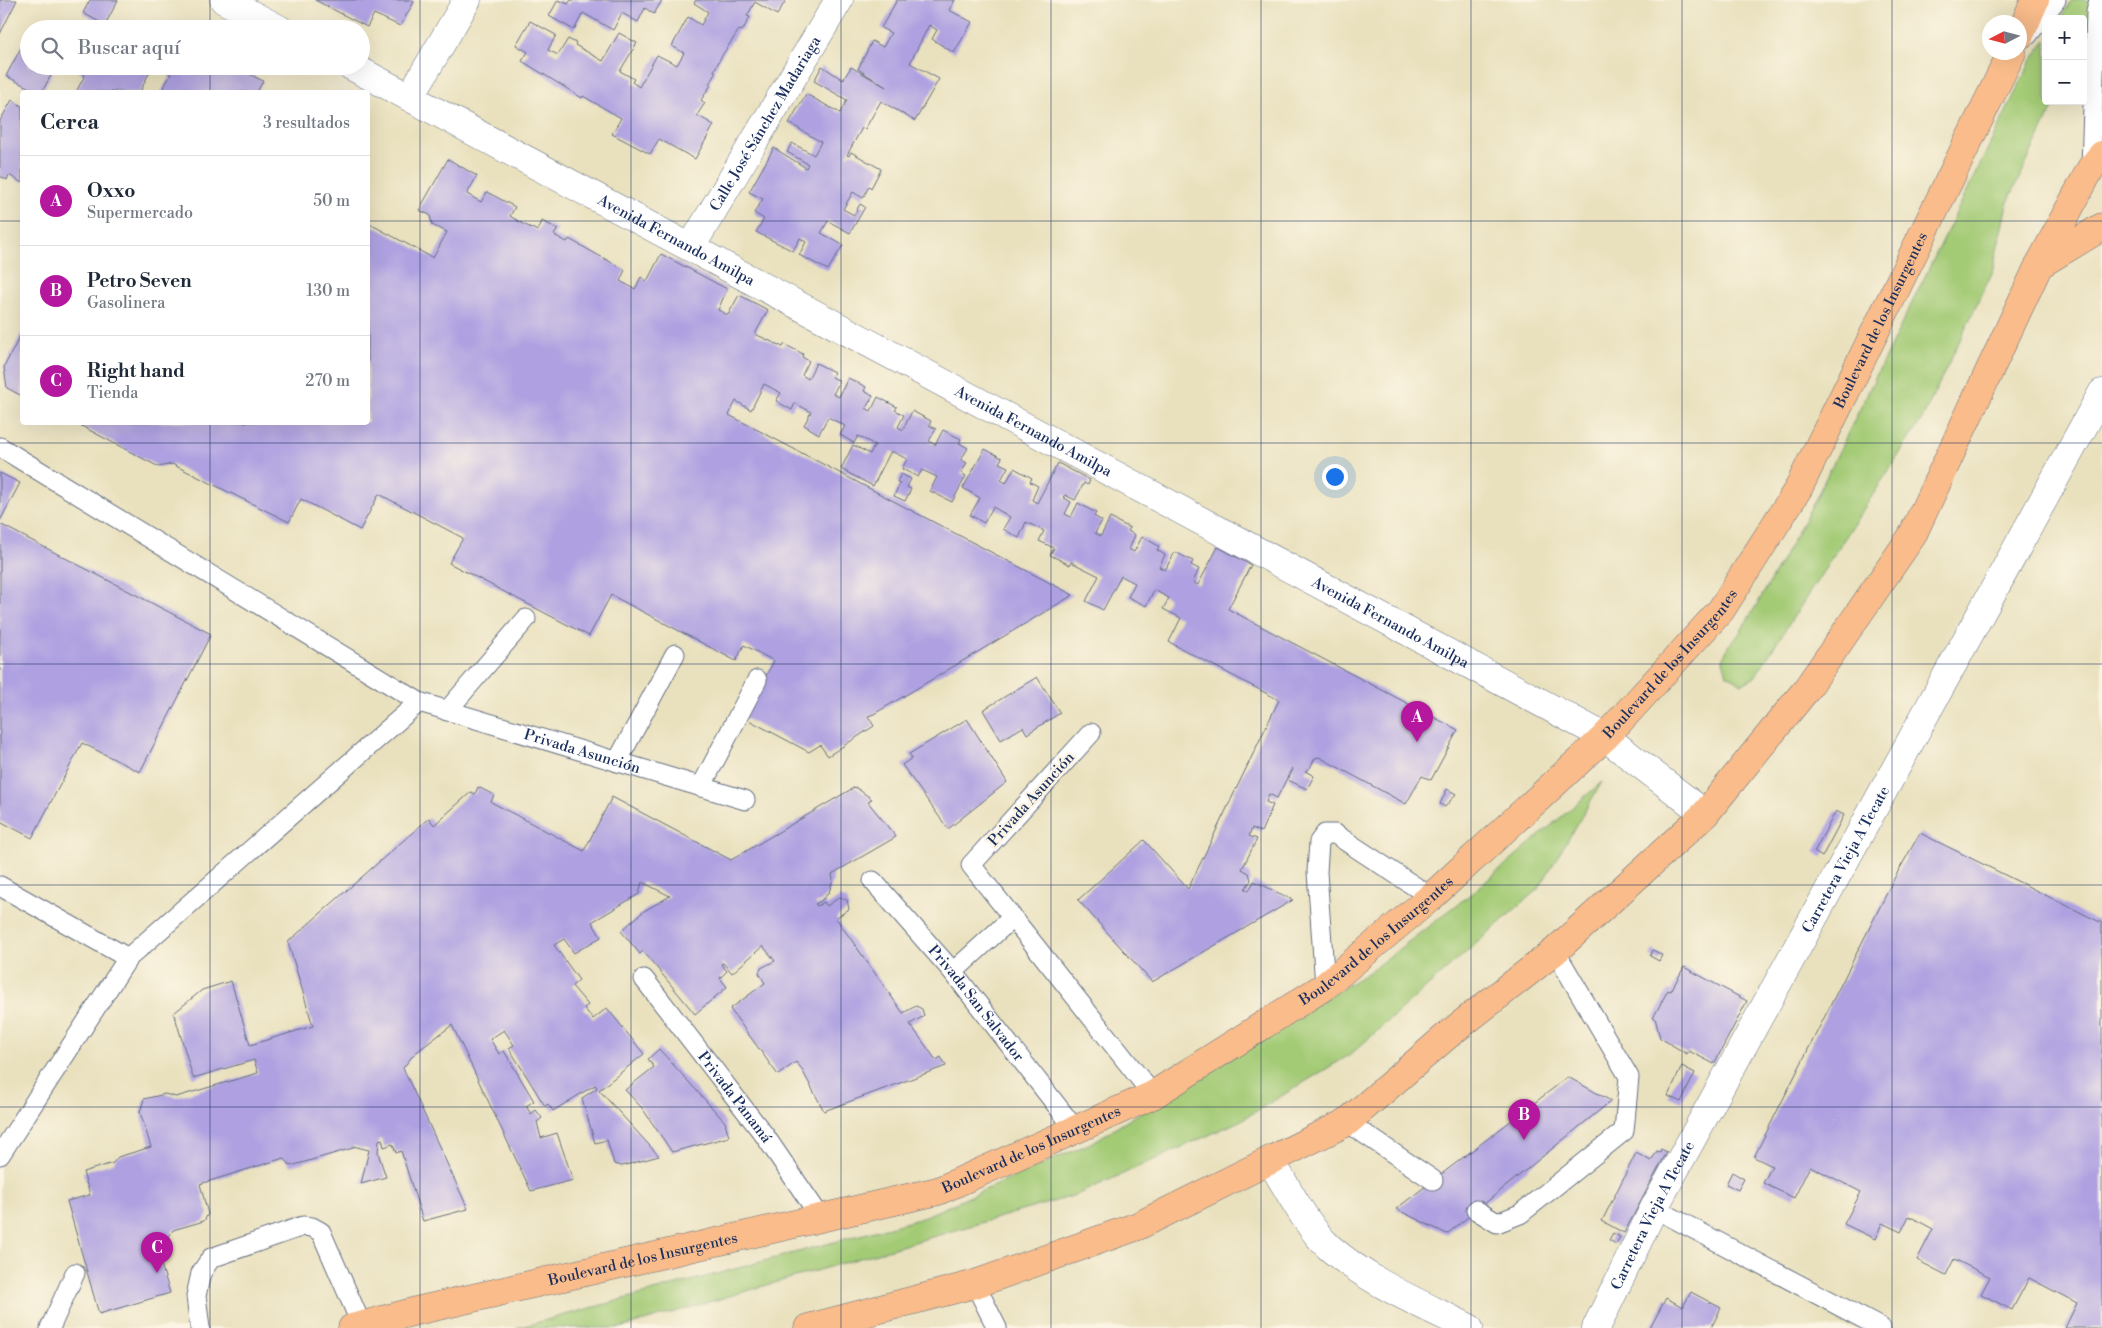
<!DOCTYPE html>
<html lang="es">
<meta charset="utf-8">
<style>
:root{--surface:#fff;--page:#f2f2f3;--text:#1f2937;--muted:#747a83;--line:#e0e1e3;--accent:#b5179e}
body{margin:0;font-family:"Libre Bodoni",serif;background:var(--page);color:var(--text)}
.controls{position:absolute;right:15px;top:15px;display:grid;overflow:hidden;border-radius:5px;box-shadow:0 5px 20px #0002}
.controls button{width:45px;height:45px;display:grid;place-items:center;padding:0;border:0;border-bottom:1px solid var(--line);background:var(--surface);color:var(--text);font:25px sans-serif}
.compass{position:absolute;left:1982px;top:15px;width:45px;height:45px;border-radius:50%;background:var(--surface);box-shadow:0 5px 20px #0002;rotate:264deg}
.you{position:absolute;left:1334px;top:476px;width:18px;height:18px;margin:-12px;border:4px solid #fff;border-radius:50%;background:#1a73e8;box-shadow:0 0 0 8px #1a73e833}
.badge{display:grid;place-items:center;width:32px;height:32px;border-radius:50%;background:var(--accent);color:#fff;font-size:16px;font-weight:700}
.pin{position:absolute;translate:-50% -41px;filter:drop-shadow(0 1px 2px #0008)}
.pin::after{content:'';position:absolute;top:26px;width:18px;height:15px;background:inherit;clip-path:polygon(0 0,100% 0,50% 100%)}
.list{margin:0;padding:0;list-style:none}
h2{display:flex;justify-content:space-between;align-items:center;height:65px;margin:0;padding:0 20px;font-size:21px}
h2 small{font-size:16px;font-weight:400;color:var(--muted)}
.list li{display:grid;grid-template-columns:32px 1fr auto;gap:15px;align-items:center;box-sizing:border-box;height:90px;padding:0 20px;border-top:1px solid var(--line)}
.list b{display:block;font-size:19px;white-space:nowrap}
.list p{margin:0;font-size:16px;white-space:nowrap;color:var(--muted)}
.list em{font-size:16px;font-style:normal;color:var(--muted)}
.icon{flex:none;width:28px;height:28px;fill:none;stroke:currentColor;stroke-width:2;stroke-linecap:round;stroke-linejoin:round}
.map{position:relative;flex:none;width:2102px;height:1328px;overflow:hidden}
.search{position:absolute;background:var(--surface);box-shadow:0 5px 20px #0002;left:20px;top:20px;width:350px;height:55px;display:flex;align-items:center;gap:12px;box-sizing:border-box;padding:0 18px;border-radius:28px;color:var(--muted);font-size:19px}
.panel{position:absolute;background:var(--surface);box-shadow:0 5px 20px #0002;left:20px;top:90px;width:350px;height:335px;border-radius:5px}
.map>svg:first-child{display:block}
.green{fill:#a3ca75;stroke:#5f7c6a}
.building{fill:#afa1e1}
.lines{fill:none;stroke-linecap:round;stroke-linejoin:round}
.lane-casing{stroke:#636d80;stroke-width:21}
.street-casing{stroke:#636d80;stroke-width:29}
.primary-casing{stroke:#636d80;stroke-width:29}
.lane{stroke:#fff;stroke-width:19}
.street{stroke:#fff;stroke-width:28}
.primary{stroke:#f9bc8a;stroke-width:28}
.grid{fill:none;stroke:#1b2f5e;stroke-width:1;stroke-opacity:0.55}
.labels{text-anchor:middle;stroke-width:5;stroke-linejoin:round;paint-order:stroke}
.street-label{font-size:15px;fill:#1b2f5e;stroke:#fcf5e5}
</style>
<div class="map">
<svg width="2102" height="1328" viewBox="0 0 2102 1328">
<rect width="100%" height="100%" fill="#fcf5e5"/>
<filter id="ink" filterUnits="userSpaceOnUse"><feTurbulence type="fractalNoise" baseFrequency=".02" numOctaves="2"/><feDisplacementMap in="SourceGraphic" scale="10" xChannelSelector="R" yChannelSelector="G"/><feConvolveMatrix kernelMatrix="1 2 1 2 8 2 1 2 1" color-interpolation-filters="sRGB"/></filter>
<filter id="wash" filterUnits="userSpaceOnUse"><feTurbulence type="fractalNoise" baseFrequency=".0096" numOctaves="4" result="noise"/><feDisplacementMap in="SourceGraphic" scale="20" xChannelSelector="R" yChannelSelector="G"/><feGaussianBlur stdDeviation="1.12" result="paint"/><feColorMatrix in="noise" values="0 0 0 0 0 0 0 0 0 0 0 0 0 0 0 0 0 1.4 0 .05"/><feComposite in="paint" operator="in"/></filter>
<g filter="url(#wash)">
<rect width="100%" height="100%" fill="#e9e1be"/>
<g class="green">
<path d="M2072,0H2093L2088,33L2083,44V19H2060Z"/>
<path d="M2046,40V101H2056L2007,204L1992,273L1922,419L1754,678L1742,684L1727,675L1723,660L1728,646L1739,634L1762,596L1814,502L2031,61Z"/>
<path d="M1602,782L1539,888L1351,1054L1240,1121L1076,1195L620,1328H517L919,1219L1093,1142L1369,972L1471,894Z"/>
</g>
<g id="blocks">
<g class="building">
<path d="M0,0H17L0,34Z"/>
<path d="M90,0H118L105,25L83,13Z"/>
<path d="M315,0H410L414,2L400,26L374,14L367,27Z"/>
<path d="M558,0L568,4L571,0H662L654,14L645,8L638,22L622,13L613,30L583,13L574,30L549,16Z"/>
<path d="M696,0H786L777,15L755,2L747,16L750,17L742,31L739,30L721,57L714,71L716,72L709,84L711,85L701,100L705,103L697,115L714,125L695,159L659,139L650,154L612,134L621,118L583,96L582,98L522,61L528,52L516,45L530,21L556,35L548,50L558,55L568,39L576,43L575,45L603,61L619,33L637,43L620,71L634,79L632,82L639,87L657,55L677,65L684,53L672,46L688,17L701,25L708,12L694,3Z"/>
<path d="M897,0H955L949,10L972,22L954,53L932,39L937,30L929,25L910,63L939,79L915,121L881,101L865,129L862,128L847,155L849,156L851,152L881,169L871,188L869,186L863,198L853,192L843,209L854,215L860,204L865,207L850,233L828,221L821,233L843,245L828,270L799,255L806,242L800,238L793,251L756,232L764,219L754,213L763,199L749,192L774,148L806,168L808,164L787,152L792,143L814,155L821,142L789,123L806,94L840,113L847,100L814,81L822,66L843,80L851,67L886,87L858,69L872,41L883,47L891,33L881,28Z"/>
<path d="M23,44L29,47V66H56L42,92H37L6,76Z"/>
<path d="M68,66H234L263,81L257,92H161L171,74L157,67L155,71L151,69L140,92H121L116,90L115,92H76L85,75Z"/>
<path d="M12,100L22,106V183L9,175L7,180L0,176V121Z"/>
<path d="M448,159L477,176L467,194L481,202L487,192L515,207L510,216L523,224L538,231L542,221L558,229L554,235L567,242L569,239L625,270L620,281L635,289L641,277L647,281L661,254L727,289L718,310L728,315L739,295L768,310L755,334L783,347L784,344L803,354L802,357L809,361L802,375L808,379L816,363L834,372L832,377L840,381L833,394L839,397L848,378L866,387L864,391L873,396L866,408L871,411L878,397L897,407L895,410L904,415L898,427L903,430L912,411L931,421L929,425L936,429L929,441L935,445L943,430L961,439L959,443L968,448L961,460L967,463L961,473L966,476L952,502L930,491L937,477L922,470L918,477L902,469L907,459L891,451L873,486L841,469L853,445L870,454L875,445L858,436L854,443L840,435L845,426L828,417L819,434L804,425L811,412L795,403L792,410L776,401L781,393L764,384L751,410L736,401L729,415L1073,595L874,714L868,716L874,726L828,756L820,745L809,752L743,717L774,661L744,645L736,661L611,595L589,636L449,563L463,538L379,494L360,530L301,499L289,522L172,464L159,467L74,422H368V223L433,258L447,232L432,225L430,215L419,210Z"/>
<path d="M22,332V396L7,388L4,367Z"/>
<path d="M985,449L1002,458L999,463L1008,467L1001,480L1006,483L1014,468L1032,478L1030,482L1038,486L1032,500L1037,503L1058,463L1090,480L1088,485L1084,483L1075,500L1065,495L1063,497L1071,502L1065,514L1071,517L1078,503L1096,513L1094,516L1102,521L1095,533L1101,536L1110,518L1130,528L1128,531L1135,535L1129,549L1134,552L1142,537L1159,546L1157,550L1165,555L1159,567L1165,570L1175,552L1193,561L1191,565L1199,569L1193,582L1198,585L1218,547L1251,565L1228,609L1458,730L1431,780L1422,776L1406,804L1319,757L1315,758L1310,768L1305,771L1314,776L1307,789L1288,780L1293,769L1292,768L1277,798L1269,794L1266,802L1273,805L1261,832L1252,828L1249,836L1257,839L1242,869L1249,873L1251,880L1245,889L1249,891L1254,881L1293,900L1152,982L1078,900L1144,840L1188,889L1279,700L1169,642L1181,618L1163,609L1169,598L1154,590L1146,606L1128,597L1135,583L1121,576L1103,610L1086,601L1099,576L1071,562L1070,565L1050,555L1054,548L1039,541L1044,531L1026,522L1019,538L1003,529L1010,517L993,507L984,523L970,515L980,498L963,488Z"/>
<path d="M0,473L20,483L0,521Z"/>
<path d="M901,474L911,479L907,487L911,489L905,501L894,496L900,483L897,482Z"/>
<path d="M0,524L211,634L140,772L82,743L32,838L0,821Z"/>
<path d="M1037,677L1060,713L1027,734L1023,727L1001,740L983,710Z"/>
<path d="M967,719L1007,782L948,829L902,765L912,758L909,754Z"/>
<path d="M478,787L494,795L491,802L584,851L612,797L731,860L855,787L872,799L868,802L896,837L832,874L833,880L829,892L821,901L815,904L817,906L824,902L827,906L840,897L847,900L849,909L836,918L903,1013L916,1006L922,1009L924,1016L910,1024L936,1060L941,1057L946,1066L824,1111L801,1068L796,1062L778,1075L730,1009L765,983L759,973L761,968L775,961L763,946L732,973L723,963L721,964L727,971L720,978L727,987L695,1014L643,951L640,954L621,931L644,911L670,896L642,882L639,894L592,922L601,937L574,953L564,939L554,945L579,980L572,986L588,1005L584,1008L593,1019L607,1008L644,1054L599,1090L659,1156L622,1166L614,1164L607,1140L595,1143L582,1098L597,1088L595,1085L553,1111L548,1104L545,1106L509,1048L514,1045L504,1030L490,1039L499,1054L504,1051L534,1101L526,1106L531,1114L536,1110L542,1118L537,1122L541,1138L557,1133L573,1180L531,1191L452,1025L414,1054L403,1068L468,1209L423,1221L401,1151L396,1153L393,1144L384,1147L382,1139L379,1140L378,1153L386,1177L361,1184L369,1150L353,1146V1148L291,1166L284,1158L200,1184L208,1214L204,1221L173,1230L158,1255L170,1293L99,1314L67,1201L90,1195L83,1172L113,1163L118,1157L151,1147L140,1112L144,1099L165,1094L176,1097L258,1073L254,1060L193,1078L174,1013L202,990L231,981L250,1045L313,1026L288,942L429,818L434,825L471,792L475,794Z"/>
<path d="M1447,789L1456,794L1445,807L1440,804Z"/>
<path d="M1836,811L1844,815L1822,857L1814,852Z"/>
<path d="M1920,833L2102,923V1328H2065L2077,1303L2029,1278L2012,1310L1981,1294L1990,1277L1954,1259L1946,1275L1917,1260L1933,1229L1909,1216L1901,1232L1882,1223L1875,1239L1844,1224L1861,1192L1810,1166L1794,1198L1763,1183L1772,1166L1754,1157L1895,877Z"/>
<path d="M1653,950L1662,955L1659,961L1650,956Z"/>
<path d="M1684,967L1747,1001L1714,1064L1689,1051L1687,1054L1660,1038L1655,1018H1653L1668,990L1671,991Z"/>
<path d="M659,1049L725,1122L729,1137L672,1152L642,1108L625,1090L654,1067L648,1059Z"/>
<path d="M1682,1066L1695,1073L1681,1102L1668,1096Z"/>
<path d="M1568,1077L1611,1101L1447,1234L1396,1209Z"/>
<path d="M1661,1149L1667,1152L1624,1233L1602,1221L1636,1153L1651,1161L1657,1151L1660,1152Z"/>
<path d="M1732,1172L1744,1179L1738,1190L1726,1184Z"/>
<path d="M1613,1233L1620,1237L1616,1244L1609,1240Z"/>
<path d="M1691,1292L1721,1308L1711,1328H1650L1666,1298L1683,1307Z"/>
</g>
</g>
</g>
<g filter="url(#ink)">
<use href="#blocks" fill-opacity="0" stroke="#636d80" stroke-width="1"/>
<g class="lines">
<defs>
<g id="lane">
<path d="M2027,36L2056,0"/>
<path d="M2091,168L2096,12L2099,0"/>
<path id="s1" d="M0,447L419,702L745,800"/>
<path d="M447,711L526,619"/>
<path d="M1091,733L971,865L1153,1095"/>
<path d="M617,762L675,654"/>
<path d="M701,787L757,680"/>
<path id="s2" d="M873,881L953,972L1075,1129"/>
<path d="M0,886L128,958"/>
<path d="M953,972L1012,918"/>
<path id="s3" d="M644,979L765,1136L821,1218"/>
<path d="M1325,986L1317,872L1319,842L1325,834H1335L1431,897"/>
<path d="M1347,1122L1433,1180"/>
<path d="M0,1155L128,958L419,702"/>
<path d="M1654,1208L1881,1328"/>
<path d="M1476,1210L1497,1223L1520,1214L1624,1131L1629,1077L1555,951"/>
<path d="M975,1284L997,1328"/>
<path d="M50,1328L75,1273"/>
<path d="M200,1328L196,1296L201,1273L211,1258L303,1226L312,1227L321,1232L362,1326"/>
</g>
<g id="street">
<path d="M224,0L279,29"/>
<path id="s4" d="M351,66L1605,737L1705,814"/>
<path d="M410,97L467,0"/>
<path id="s5" d="M691,247L839,0"/>
<path d="M1270,1160C1286,1185 1308,1229 1330,1248C1370,1283 1422,1304 1469,1328"/>
<path id="s6" d="M1596,1328L1654,1208L2102,393"/>
</g>
<g id="primary">
<path d="M2020,35L2035,0"/>
<path d="M2039,265L2102,227"/>
<path id="s7" d="M352,1328L416,1311L938,1191L1153,1095L1325,986L1431,897L1605,737L1721,610L1798,489L2012,52"/>
<path d="M808,1328L975,1284L1138,1226L1347,1122L1449,1034L1555,951L1705,814L1806,690L1912,536L2039,265L2091,168L2102,155"/>
</g>
</defs>
<use href="#lane" class="lane-casing"/>
<use href="#street" class="street-casing"/>
<use href="#primary" class="primary-casing"/>
<use href="#lane" class="lane"/>
<use href="#street" class="street"/>
<use href="#primary" class="primary"/>
</g>
</g>
<path class="grid" d="M210,0V29M420,0V1328M631,0V1328M841,0V1328M1051,0V1328M1261,0V1328M1471,0V1328M1682,0V1328M1892,0V1328M210,66V92M0,221H22M368,221H2102M210,422V1328M0,443H2102M0,664H2102M0,885H2102M0,1107H2102"/>
<g class="labels">
<g class="street-label">
<text dy="5" stroke="none"><textPath href="#s5" startOffset="144">Calle José Sánchez Madariaga</textPath></text>
<text dy="5" stroke="none"><textPath href="#s4" startOffset="369">Avenida Fernando Amilpa</textPath></text>
<text dy="5" stroke="none"><textPath href="#s7" startOffset="1919">Boulevard de los Insurgentes</textPath></text>
<text dy="5" stroke="none"><textPath href="#s4" startOffset="774">Avenida Fernando Amilpa</textPath></text>
<text dy="5" stroke="none"><textPath href="#s4" startOffset="1179">Avenida Fernando Amilpa</textPath></text>
<text dy="5" stroke="none"><textPath href="#s7" startOffset="1514">Boulevard de los Insurgentes</textPath></text>
<text dy="5" stroke="none"><textPath href="#s1" startOffset="661">Privada Asunción</textPath></text>
<text transform="translate(1031 799) rotate(-48)" y="5">Privada Asunción</text>
<text dy="5" stroke="none"><textPath href="#s6" startOffset="531">Carretera Vieja A Tecate</textPath></text>
<text dy="5" stroke="none"><textPath href="#s7" startOffset="1109">Boulevard de los Insurgentes</textPath></text>
<text dy="5" stroke="none"><textPath href="#s2" startOffset="160">Privada San Salvador</textPath></text>
<text dy="5" stroke="none"><textPath href="#s3" startOffset="149">Privada Panamá</textPath></text>
<text dy="5" stroke="none"><textPath href="#s7" startOffset="704">Boulevard de los Insurgentes</textPath></text>
<text dy="5" stroke="none"><textPath href="#s6" startOffset="126">Carretera Vieja A Tecate</textPath></text>
<text dy="5" stroke="none"><textPath href="#s7" startOffset="299">Boulevard de los Insurgentes</textPath></text>
</g>
</g>
</svg>
<div class="controls">
<button>+</button>
<button>−</button>
</div>
<svg class="compass" viewBox="-18 -18 36 36"><path d="M0-13l5 13h-10z" fill="#e53935"/><path d="M0 13l5-13h-10z" fill="#747a83"/></svg>
<div class="you"></div>
<div class="pin badge" style="left:1417px;top:742px">A</div>
<div class="pin badge" style="left:1524px;top:1140px">B</div>
<div class="pin badge" style="left:157px;top:1273px">C</div>
<div class="search"><svg class="icon" aria-label="search" viewBox="0 0 24 24"><circle cx="10" cy="10" r="6"/><path d="M15 15l6 6"/></svg>Buscar aquí</div>
<section class="panel">
<h2>Cerca<small>3 resultados</small></h2>
<ul class="list">
<li><span class="badge">A</span><div><b>Oxxo</b><p>Supermercado</p></div><em>50 m</em></li>
<li><span class="badge">B</span><div><b>Petro Seven</b><p>Gasolinera</p></div><em>130 m</em></li>
<li><span class="badge">C</span><div><b>Right hand</b><p>Tienda</p></div><em>270 m</em></li>
</ul>
</section>
</div>
